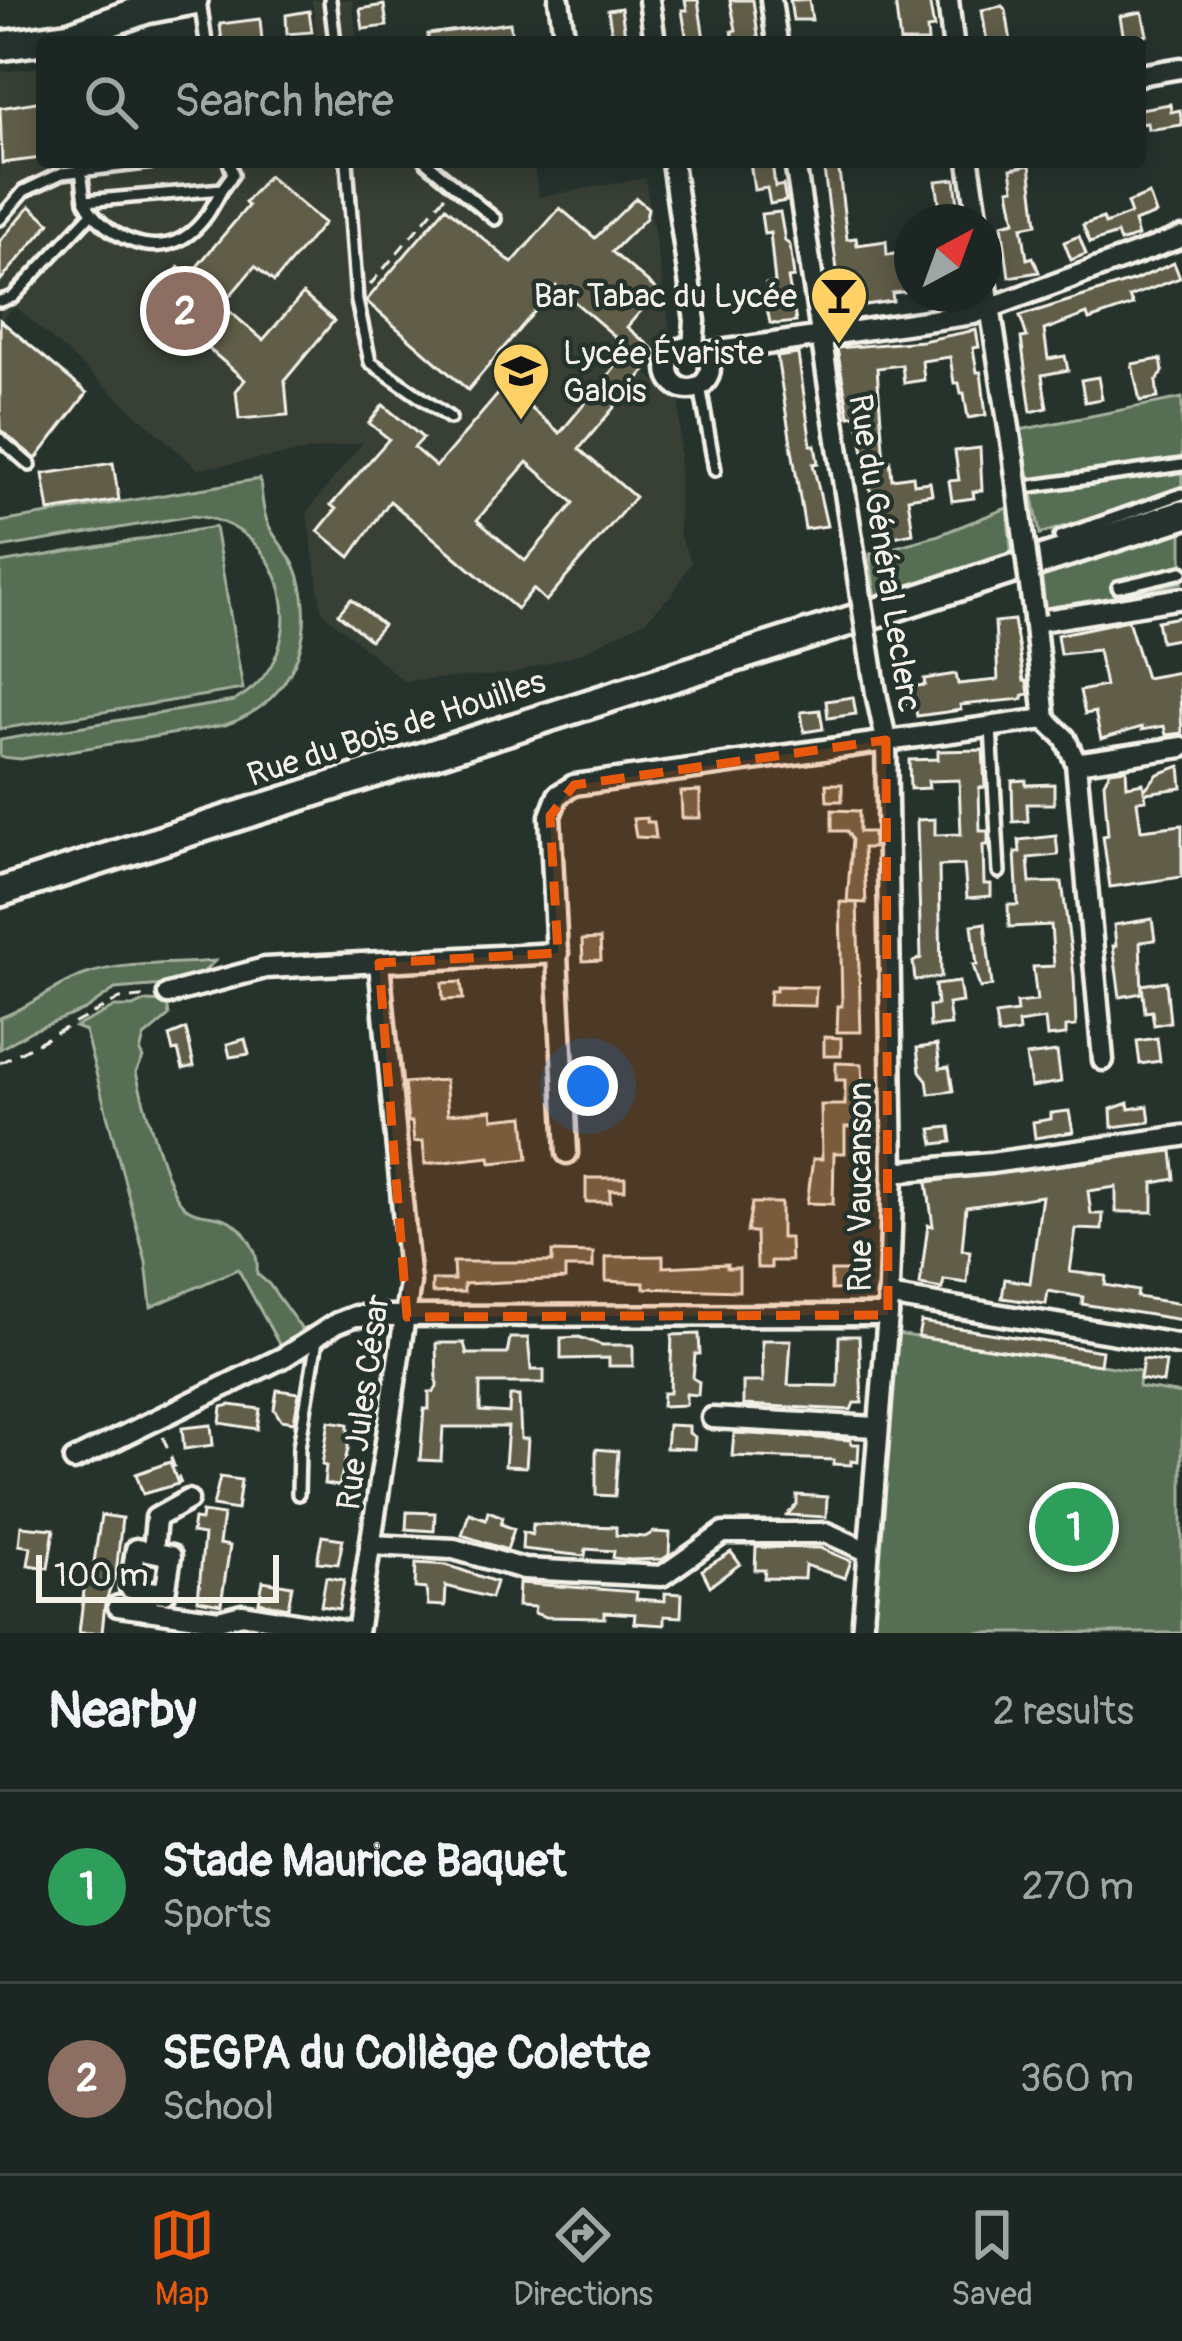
<!DOCTYPE html>
<meta charset="utf-8">
<style>
:root{--surface:#1c2622;--page:#29322f;--text:#f1f3f6;--muted:#a0a5a5;--line:#3a4340;--accent:#ea580c}
body{margin:0;font-family:Pangolin,sans-serif;background:var(--page);color:var(--text)}
.compass{position:absolute;left:894px;top:204px;width:108px;height:108px;border-radius:50%;background:var(--surface);box-shadow:0 6px 30px #0003;rotate:41deg}
.scale{position:absolute;left:36px;bottom:30px;width:243px;box-sizing:border-box;padding-left:12px;border:6px solid #f4f1e8;border-top:0;font-size:33px;line-height:42px;white-space:nowrap;color:#f4f1e8;-webkit-text-stroke:9px #26332d;paint-order:stroke}
.you{position:absolute;left:588px;top:1086px;width:42px;height:42px;margin:-30px;border:9px solid #fff;border-radius:50%;background:#1a73e8;box-shadow:0 0 0 18px #1a73e833}
.badge{display:grid;place-items:center;width:78px;height:78px;border-radius:50%;background:var(--accent);color:#fff;font-size:39px;font-weight:700}
.pin{position:absolute;translate:-50% -50%;border:6px solid #fff;box-shadow:0 3px 12px #0006}
.list{margin:0;padding:0;list-style:none}
h2{display:flex;justify-content:space-between;align-items:center;height:156px;margin:0;padding:0 48px;font-size:51px}
h2 small{font-size:39px;font-weight:400;color:var(--muted)}
.list li{display:grid;grid-template-columns:78px 1fr auto;gap:36px;align-items:center;box-sizing:border-box;height:192px;padding:0 48px;border-top:3px solid var(--line)}
.list b{display:block;font-size:45px;white-space:nowrap}
.list p{margin:0;font-size:39px;white-space:nowrap;color:var(--muted)}
.list em{font-size:39px;font-style:normal;color:var(--muted)}
.icon{flex:none;width:66px;height:66px;fill:none;stroke:currentColor;stroke-width:2;stroke-linecap:round;stroke-linejoin:round}
.map{position:relative;flex:none;width:1182px;height:1633px;overflow:hidden}
.search{position:absolute;background:var(--surface);box-shadow:0 6px 30px #0003;left:36px;right:36px;top:36px;height:132px;display:flex;align-items:center;gap:30px;box-sizing:border-box;padding:0 42px;border-radius:12px;color:var(--muted);font-size:45px}
.sheet{height:540px;background:var(--surface)}
nav{display:flex;justify-content:space-around;align-items:center;box-sizing:border-box;height:168px;border-top:3px solid var(--line);background:var(--surface);font-size:33px;color:var(--muted)}
nav a{display:grid;justify-items:center;gap:6px}
nav .on{color:var(--accent)}
.map>svg:first-child{display:block}
.built{fill:#374036}
.green{fill:#566e52;stroke:#a5b09d;stroke-width:3}
.building{fill:#605d4a;stroke:#f4f1e8;stroke-width:3;fill-rule:evenodd}
.lines{fill:none;stroke-linecap:round;stroke-linejoin:round}
.lane-casing{stroke:#f4f1e8;stroke-width:18}
.street-casing{stroke:#f4f1e8;stroke-width:27}
.secondary-casing{stroke:#f4f1e8;stroke-width:36}
.path{stroke:#f4f1e8;stroke-width:3;stroke-dasharray:12 9;stroke-linecap:butt}
.lane{stroke:#26332d;stroke-width:9}
.street{stroke:#26332d;stroke-width:18}
.secondary{stroke:#26332d;stroke-width:27}
.street-bridge-casing{stroke:#f4f1e8;stroke-width:27;stroke-linecap:butt}
.street-bridge{stroke:#26332d;stroke-width:18}
.marked{fill:#e8590c;fill-opacity:0.2;stroke:#e8590c;stroke-width:9;stroke-dasharray:24 15;stroke-linejoin:round}
.labels{text-anchor:middle;stroke-width:9;stroke-linejoin:round;paint-order:stroke}
.poi-label{font-size:33px;fill:#f4f1e8;stroke:#26332d;text-anchor:end}
.street-label{font-size:33px;fill:#f4f1e8;stroke:#26332d}
</style>
<div class="map">
<svg width="1182" height="1633" viewBox="0 0 1182 1633">
<rect width="100%" height="100%" fill="#26332d"/>
<filter id="ink" filterUnits="userSpaceOnUse"><feTurbulence type="fractalNoise" baseFrequency=".00833" numOctaves="2"/><feDisplacementMap in="SourceGraphic" scale="24" xChannelSelector="R" yChannelSelector="G"/><feConvolveMatrix kernelMatrix="1 2 1 2 8 2 1 2 1" color-interpolation-filters="sRGB"/></filter>
<g filter="url(#ink)">
<g class="built">
<path d="M312,0H352L357,42H317Z"/>
<path d="M42,67V162H533L539,197L645,178L672,341L647,374L680,402L679,534L691,562L673,593L645,621L578,654L510,674L404,681L322,612L307,512L363,442L198,469L15,306L0,321V72Z"/>
</g>
<g class="green">
<path d="M1182,398V489L1040,534L1020,430Z"/>
<path d="M260,479C262,493 262,513 269,526C277,543 292,555 298,574C318,639 291,703 225,725L21,759L0,757V740L234,701C319,655 289,520 191,516L0,548V522Z"/>
<path d="M1007,508L1012,558L875,599L870,554L939,535Z"/>
<path d="M215,527L243,689L0,729V563Z"/>
<path d="M1182,529V582L1046,613L1041,573Z"/>
<path d="M215,961L198,977L164,985L115,989L85,1010L31,1031L0,1049V1018C30,1007 54,986 84,975C124,961 173,965 215,961Z"/>
<path d="M147,1001L167,1002L169,1016L144,1037L140,1052L143,1058L136,1072C142,1098 165,1180 178,1199C196,1227 225,1202 248,1239C256,1252 258,1258 257,1274L269,1284L303,1331C298,1340 290,1347 280,1346L238,1269L151,1307L146,1262L85,1031L75,1027L115,1007H133Z"/>
<path d="M897,1334L1140,1371L1139,1387L1182,1394V1633H873Z"/>
</g>
<g class="building">
<path d="M685,0H698L704,39L687,42L682,10H687Z"/>
<path d="M730,0H753L759,42H734L732,31L736,30Z"/>
<path d="M790,0H809L812,20H793Z"/>
<path d="M895,0H929L934,28L927,29L928,42H900Z"/>
<path d="M384,5L387,26L363,29L360,9Z"/>
<path d="M1002,6L1006,10L1011,42H987L982,10Z"/>
<path d="M621,8L626,42H613L608,10Z"/>
<path d="M309,11L312,32L287,34L286,15Z"/>
<path d="M1142,12L1147,35L1124,39L1120,16Z"/>
<path d="M260,19L262,41L222,42L220,24Z"/>
<path d="M510,23L512,37L506,38L507,42H428V34Z"/>
<path d="M42,101V158L2,163L0,108Z"/>
<path d="M1170,104L1171,112L1180,110L1182,125L1154,129H1148L1147,123L1140,124V109Z"/>
<path d="M750,162H772L775,187L783,185L786,201L770,204L767,188L754,190Z"/>
<path d="M823,162H838L847,239L856,238L857,245L886,241L887,255L912,252V291L892,293L893,301L858,306L859,312L850,314L842,309Z"/>
<path d="M1030,165L1037,224L1022,227L1027,259L1033,257L1039,272L1009,277L1002,224L1015,221L1009,189L1014,188L1011,169Z"/>
<path d="M268,176L324,223L274,282L255,266L222,305L263,340L303,294L334,321L285,380L288,415L239,419L236,391L245,380L152,300L179,267L189,276L248,206L245,203Z"/>
<path d="M955,179L960,222H942L936,181Z"/>
<path d="M1149,194L1156,214L1134,222L1138,236L1120,242L1117,234L1090,243L1083,225L1103,218L1105,224L1131,214L1127,203Z"/>
<path d="M636,198L648,208L646,218L612,252L658,291L627,327L659,354L579,449L635,497L546,601L533,589L517,609L390,501L350,557L318,531L336,509L331,505L389,439L369,423L383,405L423,438L414,448L436,467L505,386L560,433L630,349L556,286L468,390L366,301L446,207L512,263L560,208L595,238ZM527,462L574,503L525,561L477,520Z"/>
<path d="M30,206L50,223L0,281V241Z"/>
<path d="M780,212L785,241L790,245L794,277L788,278L796,322L777,324L770,323L767,308L766,284L775,283L770,233L764,234L761,214Z"/>
<path d="M1079,236L1086,254L1071,260L1064,242Z"/>
<path d="M1174,263L1180,278L1129,297L1133,305L1089,320L1087,314L1044,330L1048,359L1065,356L1068,370L1042,375L1047,408L1031,412L1021,338L1027,337L1020,316L1135,280Z"/>
<path d="M0,320L87,393L36,459L0,430Z"/>
<path d="M976,330L979,347L973,348L977,372H981L986,415L968,418L964,393H961L959,383H954L950,357L922,361L924,380L904,383L902,365L877,368L884,461L890,460L892,479L913,476L914,484L930,482L932,494L908,498L913,533L879,540L861,436L856,415L849,416L837,348L922,341Z"/>
<path d="M798,354L811,445H815L818,463L813,464L827,526L805,529L777,357Z"/>
<path d="M1161,359L1163,372L1156,382L1158,398L1140,401L1132,364Z"/>
<path d="M1098,377L1102,399L1085,402L1081,380Z"/>
<path d="M980,448L982,490L973,492L974,498L952,501L949,481L959,480L955,451Z"/>
<path d="M113,463L119,500L49,511L43,474Z"/>
<path d="M351,599L383,625L370,640L338,614Z"/>
<path d="M1180,617L1182,638L1161,642L1157,621Z"/>
<path d="M1014,620L1024,681H1027L1029,694L1023,695V699L960,705L961,710L917,716L915,706L906,707L903,688L925,685L924,679L956,674L958,684L998,680L995,622Z"/>
<path d="M1128,620L1146,678L1179,672L1182,733L1166,735L1164,726L1142,730V727L1101,739L1095,712L1085,714L1080,691L1105,686L1098,650L1060,654L1057,635Z"/>
<path d="M853,697L856,714L828,718L826,701Z"/>
<path d="M820,710L823,729L804,732L801,712Z"/>
<path d="M983,750L985,787L979,788L980,831H988V845H983L984,884H991V896L967,898L964,865L939,866L941,977L915,980L913,962L921,958L917,820L935,819V835L961,834L959,780L928,781L929,788L910,789L909,760L938,759V751Z"/>
<path d="M1180,766L1182,788L1145,793L1146,800L1137,801L1141,830L1182,825V877L1110,887L1103,836L1108,835L1104,782L1110,771L1126,769L1127,786L1143,783L1144,790L1158,774Z"/>
<path d="M1026,780V785L1054,784V804H1027L1028,821L1013,822L1012,781Z"/>
<path d="M826,784H842V801H827Z"/>
<path d="M700,791V818H682L681,792Z"/>
<path d="M832,810L859,811V832H873V848H863L866,903L847,902L852,840L847,831H832Z"/>
<path d="M647,818V822H654L656,838L636,837L633,819Z"/>
<path d="M1056,836L1058,855L1028,858L1030,883L1062,882L1074,976L1076,1026L1066,1027V1035L1047,1037L1045,1019L1018,1023L1019,1032L998,1035L995,1015L1017,1012L1016,1003L1037,1001L1033,967L1054,966L1051,925L1009,927L1008,905H1018L1015,852H1020L1019,840Z"/>
<path d="M840,902L857,903L861,1032H837L838,1006H842Z"/>
<path d="M1152,919L1155,940L1140,942L1142,993L1120,997L1113,946H1116L1114,925Z"/>
<path d="M985,923L992,986L980,988L973,965H977L972,925Z"/>
<path d="M600,939L601,960L583,961L582,940Z"/>
<path d="M1166,981L1170,1022L1154,1025L1152,1011L1145,1012L1142,985Z"/>
<path d="M461,982L463,999L443,1000L442,983Z"/>
<path d="M959,982L962,1002L948,1004L951,1025L930,1027L929,1006L937,1005L935,985Z"/>
<path d="M776,986L816,987L815,1006L769,1005L770,991H776Z"/>
<path d="M186,1029L194,1066L183,1069L178,1050L173,1051L169,1036Z"/>
<path d="M824,1037L841,1038V1056H824Z"/>
<path d="M1157,1038L1160,1061L1140,1064L1137,1041Z"/>
<path d="M245,1039L249,1054L230,1057L227,1044Z"/>
<path d="M937,1045L940,1068L949,1067L953,1091L929,1094L927,1080L920,1071L917,1048Z"/>
<path d="M1057,1052L1061,1082L1031,1087L1026,1056Z"/>
<path d="M836,1063L862,1064L864,1106H860V1127H845V1153H834L833,1204L807,1203L813,1159H822L821,1105H845V1080H836Z"/>
<path d="M445,1080L448,1114L492,1110L493,1119L524,1116L528,1159L491,1163L490,1157L425,1164L423,1141L414,1142L412,1122H408L404,1083Z"/>
<path d="M1128,1103L1129,1109L1148,1106L1150,1122L1112,1127L1111,1109Z"/>
<path d="M1069,1111L1073,1132L1035,1138L1033,1122L1051,1119V1113Z"/>
<path d="M950,1127L952,1142L934,1144L931,1129Z"/>
<path d="M1172,1151L1175,1179L1153,1183V1212H1116V1187L1088,1191L1091,1214H1103L1102,1230L1076,1229L1070,1272L1106,1276L1105,1285L1138,1291L1137,1297L1182,1304V1320L1082,1304L1083,1297L1048,1291L1046,1304L1002,1298L1005,1279L1030,1283L1042,1196L966,1207L962,1250L970,1251L967,1283L944,1280L942,1289L920,1285L928,1225L933,1226L927,1182Z"/>
<path d="M586,1178H625V1190H610V1202H586Z"/>
<path d="M752,1203H781V1238H790L791,1261H771V1268H757L756,1232H747Z"/>
<path d="M552,1252L593,1253V1268H565V1279L464,1284V1292L432,1293V1280H454L453,1262H552Z"/>
<path d="M663,1256V1267L727,1264V1268H739V1291L644,1288V1283L606,1281V1257Z"/>
<path d="M831,1271H862V1286L859,1289L831,1290Z"/>
<path d="M921,1322L1102,1351L1100,1365L918,1337Z"/>
<path d="M699,1334L700,1354H695L693,1378L699,1382L698,1395L686,1394V1405L662,1406L663,1393H670L672,1335Z"/>
<path d="M839,1336H859L862,1403H854L851,1410L743,1405V1382H763L762,1340H791L788,1385L838,1386Z"/>
<path d="M579,1337L602,1345H633V1366H609V1358L561,1359V1338Z"/>
<path d="M510,1338H528L531,1370H544V1383H480V1411L509,1413L510,1396H519L521,1439H528L526,1467L505,1466L508,1427H443L441,1461L420,1460L424,1409H429V1392H434L437,1386L436,1343H464L467,1354H507Z"/>
<path d="M1143,1359L1166,1362L1163,1383L1140,1379Z"/>
<path d="M277,1390L299,1393L294,1422L281,1420L274,1409Z"/>
<path d="M230,1405L260,1409L257,1429L220,1423L222,1407Z"/>
<path d="M329,1421L348,1424V1449L339,1486L324,1484L326,1466L322,1465Z"/>
<path d="M211,1425L213,1445L184,1449L182,1428Z"/>
<path d="M668,1425L689,1426V1433L695,1437L694,1449L666,1448Z"/>
<path d="M734,1433L851,1440V1444H859L858,1462L851,1461V1465L833,1464L834,1460L732,1456Z"/>
<path d="M596,1449L618,1451L615,1496L596,1495Z"/>
<path d="M170,1462L178,1484L143,1494L136,1474Z"/>
<path d="M220,1477L241,1480L237,1510L213,1506Z"/>
<path d="M797,1495L827,1497L826,1517L787,1515L797,1504Z"/>
<path d="M488,1511L503,1517L501,1524L514,1529L507,1550L462,1535L469,1513L486,1519Z"/>
<path d="M202,1512L223,1515L219,1544L230,1546L221,1604L198,1600L204,1535L192,1533L194,1519L201,1520Z"/>
<path d="M407,1512L435,1513L434,1531L406,1529Z"/>
<path d="M101,1515L122,1518L116,1574L105,1603L102,1633H79L85,1582L91,1583Z"/>
<path d="M533,1524L616,1527V1535L645,1537L654,1532L670,1533L669,1555L663,1559L631,1560L613,1558L614,1551L586,1549L585,1556L522,1549L523,1532L532,1535Z"/>
<path d="M21,1526L54,1529L48,1568L28,1565L31,1547L19,1545Z"/>
<path d="M322,1536L343,1539L338,1564L317,1562Z"/>
<path d="M756,1547L820,1548L851,1561L845,1578L805,1565L804,1579L764,1578L765,1570H755Z"/>
<path d="M731,1552L740,1564L710,1586L702,1570Z"/>
<path d="M416,1563L447,1565L496,1582L491,1598L446,1586L445,1606L428,1605L426,1589L415,1588Z"/>
<path d="M326,1577L344,1580L339,1609L321,1606Z"/>
<path d="M263,1581L292,1586L288,1608L259,1602Z"/>
<path d="M519,1583L637,1592L636,1599L665,1601V1593L682,1594L681,1617L664,1616V1625L634,1623L635,1614L605,1612V1618L546,1617L534,1613L535,1607L518,1606Z"/>
</g>
<g class="lines">
<defs>
<g id="lane">
<path d="M200,0L206,42"/>
<path d="M330,0L335,42"/>
<path d="M80,162L85,201L222,189L233,174L229,162"/>
<path d="M347,162L357,301L370,362L450,418"/>
<path d="M426,162L495,219"/>
<path d="M85,201C103,236 154,261 189,234C205,222 213,206 222,189"/>
<path d="M0,219L24,191L62,173L154,162"/>
<path d="M0,301L13,297L91,214"/>
<path d="M700,386L715,470"/>
<path d="M0,439L30,465"/>
<path d="M1018,488L1182,465"/>
<path d="M1060,537L1182,494"/>
<path d="M1118,587L1182,572"/>
<path d="M991,727L999,872"/>
<path d="M298,1494L299,1447L317,1340"/>
</g>
<g id="street">
<path d="M559,0L565,42"/>
<path d="M649,0L655,42"/>
<path d="M771,0L777,42"/>
<path d="M948,0L953,42"/>
<path d="M1140,75L1181,68"/>
<path d="M672,162L695,321L693,347"/>
<path d="M795,162L852,539"/>
<path d="M969,162L978,222"/>
<path d="M984,268L1014,460"/>
<circle cx="689" cy="368" r="21"/>
<path d="M705,353L973,314L1182,237"/>
<path d="M1034,617L1045,719"/>
<path d="M1034,622L1182,598"/>
<path d="M1045,719L1065,738L1076,763L1103,1060"/>
<path d="M1076,763L1182,747"/>
<path d="M168,994L265,968L558,953"/>
<path d="M567,1153L550,816L558,795L574,785L1045,719"/>
<path d="M893,1172L991,1163L1182,1136"/>
<path d="M888,1296L1182,1345"/>
<path d="M712,1418L876,1427"/>
<path d="M74,1460L284,1357L337,1323L355,1316L888,1315"/>
<path d="M370,1545L454,1549L524,1569L662,1576L723,1533H827L867,1551"/>
<path d="M149,1591L130,1588L136,1549L153,1552"/>
<path d="M118,1606L219,1620L242,1614L355,1633"/>
<path d="M146,1610L149,1591L165,1593L171,1556L153,1552L156,1518L188,1500"/>
<path d="M357,1633L410,1283L379,963"/>
<path d="M862,1633L888,1315L893,1172L886,740L876,693"/>
</g>
<g id="secondary">
<path d="M0,46L71,36L146,9L193,0"/>
<path d="M0,892L1182,515"/>
</g>
</defs>
<use href="#lane" class="lane-casing"/>
<use href="#street" class="street-casing"/>
<use href="#secondary" class="secondary-casing"/>
<g class="path">
<path d="M370,285L445,196"/>
<path d="M0,1063L120,999L150,996"/>
<path d="M163,1437L181,1484"/>
</g>
<use href="#lane" class="lane"/>
<use href="#street" class="street"/>
<use href="#secondary" class="secondary"/>
<defs>
<g id="street-bridge">
<path d="M1014,460L1034,617"/>
<path d="M852,539L876,693"/>
</g>
</defs>
<use href="#street-bridge" class="street-bridge-casing"/>
<use href="#street-bridge" class="street-bridge"/>
</g>
</g>
<path class="marked" d="M886,740L888,1315L407,1317L379,963L558,953L550,816L574,785Z"/>
<defs>
<symbol id="bar-pin" viewBox="-11 -11 22 30"><path d="M0 17L-7.5 6A9.5 9.5 0 1 1 7.5 6Z" fill="#ffd166" stroke="#26332d"/><path d="M-6-5H6L.8 .8V4.5H3.5V6h-7V4.5H-.8V.8Z" fill="#111"/></symbol>
<symbol id="school-pin" viewBox="-11 -11 22 30"><path d="M0 17L-7.5 6A9.5 9.5 0 1 1 7.5 6Z" fill="#ffd166" stroke="#26332d"/><path d="M0-5L7-2L0 1L-7-2ZM-4 1L0 2.5L4 1V4Q0 6-4 4Z" fill="#111"/></symbol>
</defs>
<g fill-rule="evenodd">
<use href="#bar-pin" x="806" y="262" width="66" height="90"/>
<use href="#school-pin" x="488" y="338" width="66" height="90"/>
</g>
<g class="labels">
<g class="poi-label">
<text x="797" y="307">Bar Tabac du Lycée</text>
<text x="563" y="364" text-anchor="start">Lycée Évariste<tspan x="563" dy="38">Galois</tspan></text>
</g>
<g class="street-label">
<text transform="translate(886 553) rotate(81)" y="12">Rue du Général Leclerc</text>
<text transform="translate(396 727) rotate(-18)" y="12">Rue du Bois de Houilles</text>
<text transform="translate(859 1187) rotate(-90)" y="12">Rue Vaucanson</text>
<text transform="translate(362 1402) rotate(-82)" y="12">Rue Jules César</text>
</g>
</g>
</svg>
<svg class="compass" viewBox="-18 -18 36 36"><path d="M0-13l5 13h-10z" fill="#e53935"/><path d="M0 13l5-13h-10z" fill="#a0a5a5"/></svg>
<div class="scale">100 m</div>
<div class="you"></div>
<div class="pin badge" style="left:1074px;top:1527px;background:#2e9e5b">1</div>
<div class="pin badge" style="left:185px;top:311px;background:#8d6e63">2</div>
<div class="search"><svg class="icon" aria-label="search" viewBox="0 0 24 24"><circle cx="10" cy="10" r="6"/><path d="M15 15l6 6"/></svg>Search here</div>
</div>
<section class="sheet">
<h2>Nearby<small>2 results</small></h2>
<ul class="list">
<li><span class="badge" style="background:#2e9e5b">1</span><div><b>Stade Maurice Baquet</b><p>Sports</p></div><em>270 m</em></li>
<li><span class="badge" style="background:#8d6e63">2</span><div><b>SEGPA du Collège Colette</b><p>School</p></div><em>360 m</em></li>
</ul>
</section>
<nav>
<a class="on"><svg class="icon" aria-label="map" viewBox="0 0 24 24"><path d="M3 6l6-2 6 2 6-2v14l-6 2-6-2-6 2zM9 4v14M15 6v14"/></svg>Map</a>
<a><svg class="icon" aria-label="directions" viewBox="0 0 24 24"><path d="M12 3l9 9-9 9-9-9zM9 14v-3h6M13 9l2 2-2 2"/></svg>Directions</a>
<a><svg class="icon" aria-label="saved" viewBox="0 0 24 24"><path d="M7 4h10v16l-5-4-5 4z"/></svg>Saved</a>
</nav>
